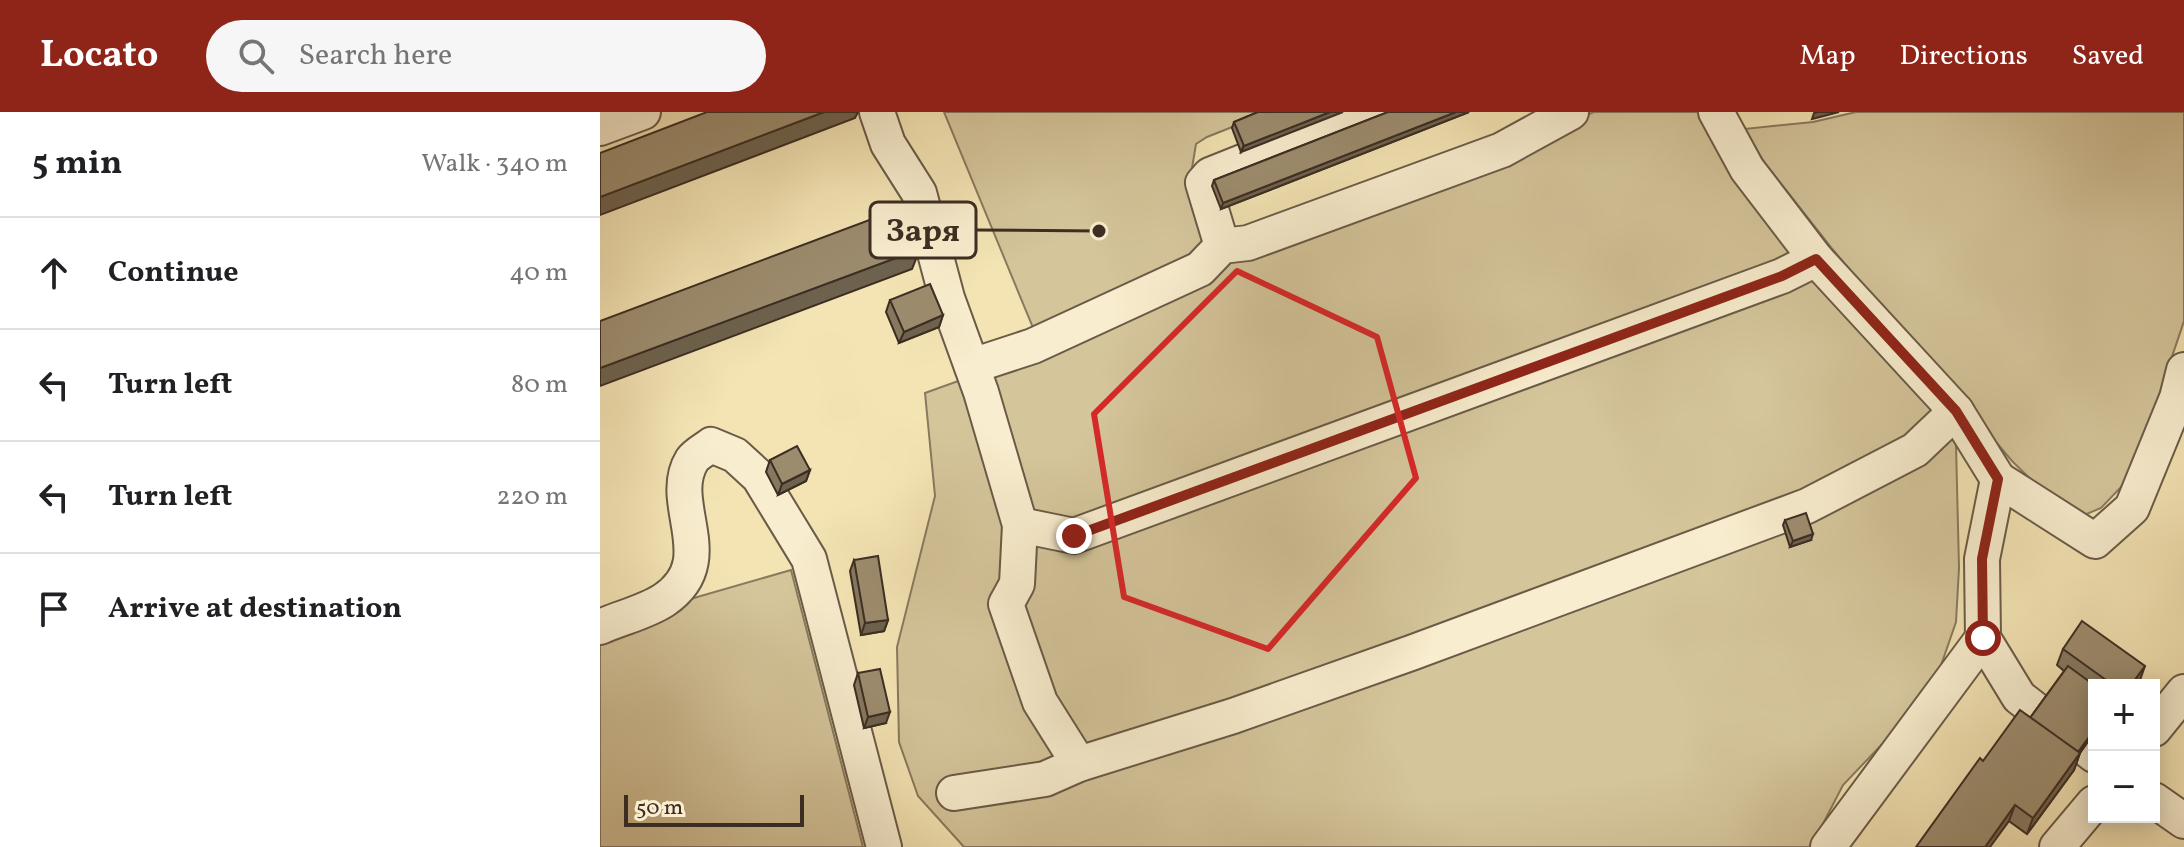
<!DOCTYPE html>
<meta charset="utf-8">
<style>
:root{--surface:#fff;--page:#f6f6f6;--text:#202124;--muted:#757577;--line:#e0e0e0;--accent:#8f2418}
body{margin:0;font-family:Vollkorn,serif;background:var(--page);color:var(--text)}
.controls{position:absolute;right:24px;bottom:24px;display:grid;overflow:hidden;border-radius:0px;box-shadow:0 4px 20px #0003}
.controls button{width:72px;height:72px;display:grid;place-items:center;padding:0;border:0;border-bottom:2px solid var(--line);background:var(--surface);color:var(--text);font:40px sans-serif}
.scale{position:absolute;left:24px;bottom:20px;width:180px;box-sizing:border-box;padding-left:8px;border:4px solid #3c2d23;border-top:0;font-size:22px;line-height:28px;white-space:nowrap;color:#3c2d23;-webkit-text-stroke:6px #f8edce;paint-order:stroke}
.stop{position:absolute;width:24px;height:24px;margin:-18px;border:6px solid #8f2418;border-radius:50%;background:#fff}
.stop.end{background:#8f2418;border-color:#fff;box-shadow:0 2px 8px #0008}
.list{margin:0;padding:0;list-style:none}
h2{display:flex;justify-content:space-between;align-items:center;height:104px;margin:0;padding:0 32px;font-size:34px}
h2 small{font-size:26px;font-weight:400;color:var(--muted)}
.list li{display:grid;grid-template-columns:52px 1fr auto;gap:24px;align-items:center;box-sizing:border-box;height:112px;padding:0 32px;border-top:2px solid var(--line)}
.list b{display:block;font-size:30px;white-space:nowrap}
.list em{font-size:26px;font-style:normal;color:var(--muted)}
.icon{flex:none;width:44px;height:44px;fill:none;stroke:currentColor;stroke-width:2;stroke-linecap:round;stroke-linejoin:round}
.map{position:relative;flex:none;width:1584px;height:735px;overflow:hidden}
header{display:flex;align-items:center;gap:48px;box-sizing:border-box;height:112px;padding:0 40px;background:var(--accent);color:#fff}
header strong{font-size:38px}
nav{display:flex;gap:44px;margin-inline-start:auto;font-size:28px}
.search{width:560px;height:72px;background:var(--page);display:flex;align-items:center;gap:20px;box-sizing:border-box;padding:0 28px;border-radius:44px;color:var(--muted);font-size:30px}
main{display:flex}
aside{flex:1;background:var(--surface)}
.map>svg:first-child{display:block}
.green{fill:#d5c59b;stroke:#88795f;stroke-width:2}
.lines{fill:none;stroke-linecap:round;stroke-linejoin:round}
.minor-casing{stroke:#6a5b47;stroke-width:38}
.minor{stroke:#f8edce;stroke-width:34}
.wall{fill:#86785f;stroke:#3c2d23;stroke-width:2}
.shaded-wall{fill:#6d624d;stroke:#3c2d23;stroke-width:2}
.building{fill:#9c8c6e;stroke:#3c2d23;stroke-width:2}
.route{stroke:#8f2418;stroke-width:10}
.marked{fill:none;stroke:#d62828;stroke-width:6;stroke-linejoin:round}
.leader{fill:none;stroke:#3c2d23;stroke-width:3}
.callout-dot{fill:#3c2d23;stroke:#f8edce;stroke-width:3}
.callout{fill:#f8edce;stroke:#3c2d23;stroke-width:3}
.callout-label{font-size:32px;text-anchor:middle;font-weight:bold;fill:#3c2d23}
</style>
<header>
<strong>Locato</strong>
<div class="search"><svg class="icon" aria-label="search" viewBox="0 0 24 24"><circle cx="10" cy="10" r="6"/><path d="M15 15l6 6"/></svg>Search here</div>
<nav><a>Map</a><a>Directions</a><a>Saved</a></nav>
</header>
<main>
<aside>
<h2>5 min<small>Walk · 340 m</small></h2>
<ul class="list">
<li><svg class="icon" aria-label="ahead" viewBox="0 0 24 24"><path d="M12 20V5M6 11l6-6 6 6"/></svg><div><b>Continue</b></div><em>40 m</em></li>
<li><svg class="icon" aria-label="left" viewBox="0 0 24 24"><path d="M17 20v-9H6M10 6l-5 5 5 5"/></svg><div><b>Turn left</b></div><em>80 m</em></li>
<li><svg class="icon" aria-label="left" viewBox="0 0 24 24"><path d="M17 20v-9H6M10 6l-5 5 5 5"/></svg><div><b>Turn left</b></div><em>220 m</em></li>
<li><svg class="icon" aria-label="arrive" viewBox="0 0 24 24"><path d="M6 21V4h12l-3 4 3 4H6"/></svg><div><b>Arrive at destination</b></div></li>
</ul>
</aside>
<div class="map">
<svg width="1584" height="735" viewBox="0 0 1584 735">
<rect width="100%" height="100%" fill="#f4e4b4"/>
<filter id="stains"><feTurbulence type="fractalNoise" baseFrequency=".0025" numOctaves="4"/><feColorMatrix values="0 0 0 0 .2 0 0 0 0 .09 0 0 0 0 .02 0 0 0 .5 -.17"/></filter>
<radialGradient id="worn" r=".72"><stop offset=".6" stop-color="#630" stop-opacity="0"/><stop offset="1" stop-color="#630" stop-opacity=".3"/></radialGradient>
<g class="green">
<path d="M344,0H670L607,25L596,32L590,68L604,130L598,148L436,223Z"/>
<path d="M994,0H1104L1329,288L1356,332L1359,456L1356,510L1339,559L1289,625L1243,673L1211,735H364L318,684L299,630L297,535L335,384L325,281L425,245L622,147Z"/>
<path d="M1256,0H1584V209L1553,301L1525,371L1501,396L1482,404L1454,390L1412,349L1234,139L1164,50L1144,17L1213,10Z"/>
<path d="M191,458L263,735H0V526L80,490Z"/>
</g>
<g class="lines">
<defs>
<g id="minor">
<path d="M277,0L288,32L319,81L347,186L381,280L420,413L417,472L406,492L440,590L479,652"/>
<path d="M1116,0L1147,57L1216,147L1356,299L1398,367L1495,429L1532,396L1577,286L1584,258"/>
<path d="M0,16L43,0"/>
<path d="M622,134L603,71L610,63L768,0"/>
<path d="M372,254L433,234L600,157L622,134L648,131L902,38L971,0"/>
<path d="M1398,367L1382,447L1383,526L1419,585L1437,599"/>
<path d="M420,413L474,424L1182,164L1216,147"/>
<path d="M0,515C20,506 46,500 64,488C123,448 65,392 92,348C96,342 106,337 111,333L135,343L159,365L209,447L284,735"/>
<path d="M1554,617L1584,580"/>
<path d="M1484,635L1494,643"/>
<path d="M354,681L445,667L479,652L633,604L811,541L1207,394L1315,338L1356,299"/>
<path d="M1554,688L1584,709"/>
<path d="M1228,735L1383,526"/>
<path d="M1457,735L1494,691"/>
</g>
</defs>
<use href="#minor" class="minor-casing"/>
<use href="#minor" class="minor"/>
</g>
<g class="wall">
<path d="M658,0L641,40L632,16L634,10Z"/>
<path d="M788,0H869L621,97L612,74L614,68Z"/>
<path d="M290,188L343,203L339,215L299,231L286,200Z"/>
<path d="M170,348L210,358L206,369L178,383L166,360Z"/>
<path d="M1185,408L1211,428L1190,435L1183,413Z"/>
<path d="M254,448L288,508L284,519L261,523L250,459Z"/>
<path d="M1463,537L1539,571L1537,573H1494V621L1480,641L1474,658L1427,722L1409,709L1383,649L1430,606L1464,559L1457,553Z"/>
<path d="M258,561L286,611L264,616L254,573Z"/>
</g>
<g class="shaded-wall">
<path d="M224,0H258L255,6L0,103V85Z"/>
<path d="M730,0H743L641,40L644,34Z"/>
<path d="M856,0H869L621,97L623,91Z"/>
<path d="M1218,0H1239L1212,7L1214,1Z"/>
<path d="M320,137L312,157L0,274V256Z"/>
<path d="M343,203L339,215L299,231L304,220Z"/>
<path d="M210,358L206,369L178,383L182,372Z"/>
<path d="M1213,422L1211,428L1190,435L1193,429Z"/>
<path d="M288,508L284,519L261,523L265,511Z"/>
<path d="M1545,554L1539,571L1537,573H1531Z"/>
<path d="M290,600L286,611L264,616L268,605Z"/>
<path d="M1494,618V621L1470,655L1472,649Z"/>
<path d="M1480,641L1474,658L1427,722L1433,706Z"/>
<path d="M1415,693L1409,709L1390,735H1385Z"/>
</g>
<g class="building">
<path d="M107,0H224L0,85V41Z"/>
<path d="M658,0H730L644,34L634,10Z"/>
<path d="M788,0H856L623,91L614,68Z"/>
<path d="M304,95L320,137L0,256V209Z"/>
<path d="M330,172L343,203L304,220L290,188Z"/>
<path d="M197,334L210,358L182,372L170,348Z"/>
<path d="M1206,401L1213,422L1193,429L1185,408Z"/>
<path d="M278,444L288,508L265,511L254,448Z"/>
<path d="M1482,509L1545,554L1531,573H1513L1463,537Z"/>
<path d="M1468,554L1494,573V618L1478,640L1430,606Z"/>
<path d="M280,557L290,600L268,605L258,561Z"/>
<path d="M1420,598L1480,641L1433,706L1415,693L1385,735H1316L1380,646L1383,649Z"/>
</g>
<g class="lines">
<path class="route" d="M474,424L1182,164L1216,147L1356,299L1398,367L1382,447L1383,526"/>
</g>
<path class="marked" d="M637,159L777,225L816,366L668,537L524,485L494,302Z"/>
<path class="leader" d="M499 119L376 118"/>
<circle class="callout-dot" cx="499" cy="119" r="8"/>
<rect class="callout" x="270" y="90" width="106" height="56" rx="8"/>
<g class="callout-label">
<text x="323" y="129">Заря</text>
</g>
<rect width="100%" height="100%" filter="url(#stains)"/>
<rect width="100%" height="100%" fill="url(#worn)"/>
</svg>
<div class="controls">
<button>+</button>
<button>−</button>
</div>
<div class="scale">50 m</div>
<div class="stop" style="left:1383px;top:526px"></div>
<div class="stop end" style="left:474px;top:424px"></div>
</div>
</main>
